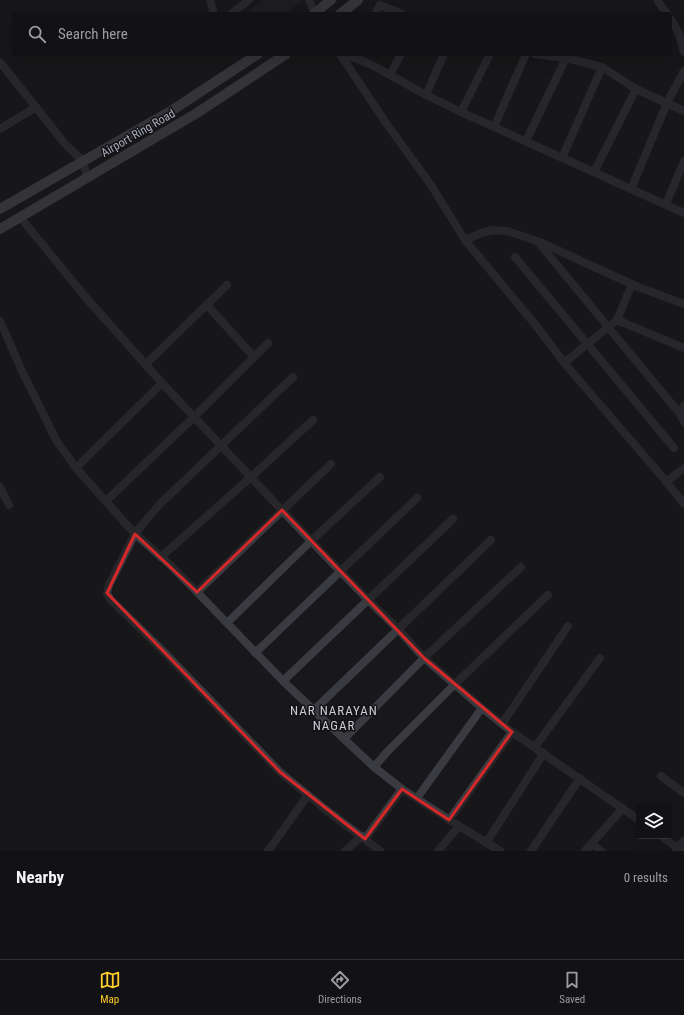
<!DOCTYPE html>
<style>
:root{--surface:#121114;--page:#1b1a1d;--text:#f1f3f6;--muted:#9c9da0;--line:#313134;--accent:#ffce2a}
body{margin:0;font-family:"Roboto Condensed",sans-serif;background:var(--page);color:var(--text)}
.controls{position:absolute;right:12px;bottom:12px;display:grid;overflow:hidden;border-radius:4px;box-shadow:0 4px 16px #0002}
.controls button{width:36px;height:36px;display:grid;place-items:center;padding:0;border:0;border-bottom:1px solid var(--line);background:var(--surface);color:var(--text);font:20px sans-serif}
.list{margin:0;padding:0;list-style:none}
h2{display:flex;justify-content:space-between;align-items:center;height:52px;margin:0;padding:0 16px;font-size:17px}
h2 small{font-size:13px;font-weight:400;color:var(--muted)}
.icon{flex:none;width:22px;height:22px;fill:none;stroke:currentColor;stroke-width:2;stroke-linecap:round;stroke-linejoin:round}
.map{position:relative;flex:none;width:684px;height:851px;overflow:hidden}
.search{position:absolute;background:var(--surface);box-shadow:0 4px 16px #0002;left:12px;right:12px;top:12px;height:44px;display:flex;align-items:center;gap:10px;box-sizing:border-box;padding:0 14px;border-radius:4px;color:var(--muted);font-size:15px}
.sheet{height:108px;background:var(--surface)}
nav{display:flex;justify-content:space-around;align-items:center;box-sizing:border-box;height:56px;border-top:1px solid var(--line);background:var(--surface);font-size:11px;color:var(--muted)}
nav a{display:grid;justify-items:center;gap:2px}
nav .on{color:var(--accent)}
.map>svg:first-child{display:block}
.built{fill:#242327}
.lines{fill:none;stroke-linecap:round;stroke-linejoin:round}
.minor{stroke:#3a3a41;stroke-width:8}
.major{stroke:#54555e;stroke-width:10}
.marked{fill:none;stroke:#d62828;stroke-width:3;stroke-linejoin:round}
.labels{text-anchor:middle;stroke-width:3;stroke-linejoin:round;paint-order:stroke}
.street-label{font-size:12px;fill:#a9acba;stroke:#131215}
.neighbourhood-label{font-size:13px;letter-spacing:1px;fill:#caccd6;stroke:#131215}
</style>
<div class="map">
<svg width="684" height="851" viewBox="0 0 684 851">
<rect width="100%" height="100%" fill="#18171a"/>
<path class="built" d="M263,0H301L302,1L285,14H245Z"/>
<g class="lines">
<g class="minor">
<path d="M210,0L214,14"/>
<path d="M309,0L315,13"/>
<path d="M658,1L667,14"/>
<path d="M231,14L249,0"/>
<path d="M375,14L380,5L402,14"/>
<path d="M670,18L679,34L684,52"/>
<path d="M340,54L386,123L431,185L465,240L534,323L566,365L664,479L684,504"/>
<path d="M535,54L566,58L602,67L636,89L684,111"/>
<path d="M343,59L350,56L372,65L426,95L461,112L684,213"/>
<path d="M0,62L66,145L83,161L87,178"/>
<path d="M390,75L401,54"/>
<path d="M426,95L444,54"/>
<path d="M461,112L490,54"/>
<path d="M494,127L526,54"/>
<path d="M0,129L36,107"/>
<path d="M526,141L566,58"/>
<path d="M562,158L602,67"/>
<path d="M594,172L636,89"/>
<path d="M631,189L667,103L684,71"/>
<path d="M666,204L684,161"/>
<path d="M20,217L88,300L162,383L311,541L369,601L398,629L424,658L482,708L512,732L639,820"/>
<path d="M465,240L484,232L493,230L507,231L540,242L638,287L684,304"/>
<path d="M538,242L680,414"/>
<path d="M515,257L674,448"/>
<path d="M207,305L254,357"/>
<path d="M617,320L684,348"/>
<path d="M0,321L22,371L56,440L76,468L135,534L168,563L197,592L283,681L344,739L374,767L402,789L459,826L500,851"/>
<path d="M564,363L617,320L632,284"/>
<path d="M146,364L227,285"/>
<path d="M293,377L160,504L141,526L135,534L109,585L107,593L110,599L163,651L280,772L325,809L380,851"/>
<path d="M684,406L680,414L684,422"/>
<path d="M76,468L162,383"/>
<path d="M666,482L684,468"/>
<path d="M0,487L9,505"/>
<path d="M106,501L194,417L268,343"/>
<path d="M161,557L251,477L313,420"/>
<path d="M197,592L331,464"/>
<path d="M227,623L311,541L380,477"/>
<path d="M255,653L417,498"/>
<path d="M283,681L453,519"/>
<path d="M314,710L491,540"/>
<path d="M502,724L568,626"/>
<path d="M344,739L424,658L521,567"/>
<path d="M535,747L600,658"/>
<path d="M374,767L388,751L454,685L548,595"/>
<path d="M661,776L684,793"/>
<path d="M417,798L482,708"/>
<path d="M449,820L512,732"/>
<path d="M661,836L682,851"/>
<path d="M365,839L402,789"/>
<path d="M486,843L544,753"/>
<path d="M592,844L601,851"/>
<path d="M268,851L308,795"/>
<path d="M345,851L362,836"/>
<path d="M438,851L459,826"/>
<path d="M531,851L580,778"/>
<path d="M585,851L623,808"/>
<path d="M676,851L684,840"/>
</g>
<g class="major">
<path d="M314,14L331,0"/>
<path d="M340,14L358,0"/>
<path d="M0,209L174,109L258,54"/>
<path d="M0,229L197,113L286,54"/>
</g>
</g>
<path d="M0 0H684V851H0ZM282,510L424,658L512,732L449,820L402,789L365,839L280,772L107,593L135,534L197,592Z" fill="#18171a" fill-opacity=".55" fill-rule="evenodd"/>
<path class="marked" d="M282,510L424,658L512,732L449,820L402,789L365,839L280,772L107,593L135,534L197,592Z"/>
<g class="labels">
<g class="street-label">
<text transform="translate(138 133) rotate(-30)" y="4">Airport Ring Road</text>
</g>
<g class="neighbourhood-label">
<text x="334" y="715">NAR NARAYAN<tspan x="334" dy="15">NAGAR</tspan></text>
</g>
</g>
</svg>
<div class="controls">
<button><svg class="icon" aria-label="layers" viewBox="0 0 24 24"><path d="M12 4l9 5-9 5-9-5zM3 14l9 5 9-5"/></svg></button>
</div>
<div class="search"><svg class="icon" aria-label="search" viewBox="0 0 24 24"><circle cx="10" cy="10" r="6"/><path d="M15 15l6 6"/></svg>Search here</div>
</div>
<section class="sheet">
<h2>Nearby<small>0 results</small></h2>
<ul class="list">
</ul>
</section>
<nav>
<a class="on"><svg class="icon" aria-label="map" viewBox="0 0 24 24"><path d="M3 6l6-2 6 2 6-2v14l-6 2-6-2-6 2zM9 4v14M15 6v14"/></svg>Map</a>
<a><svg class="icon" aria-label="directions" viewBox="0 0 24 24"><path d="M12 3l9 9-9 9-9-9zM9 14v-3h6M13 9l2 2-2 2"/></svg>Directions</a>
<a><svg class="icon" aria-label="saved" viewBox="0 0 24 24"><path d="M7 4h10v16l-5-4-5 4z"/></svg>Saved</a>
</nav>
